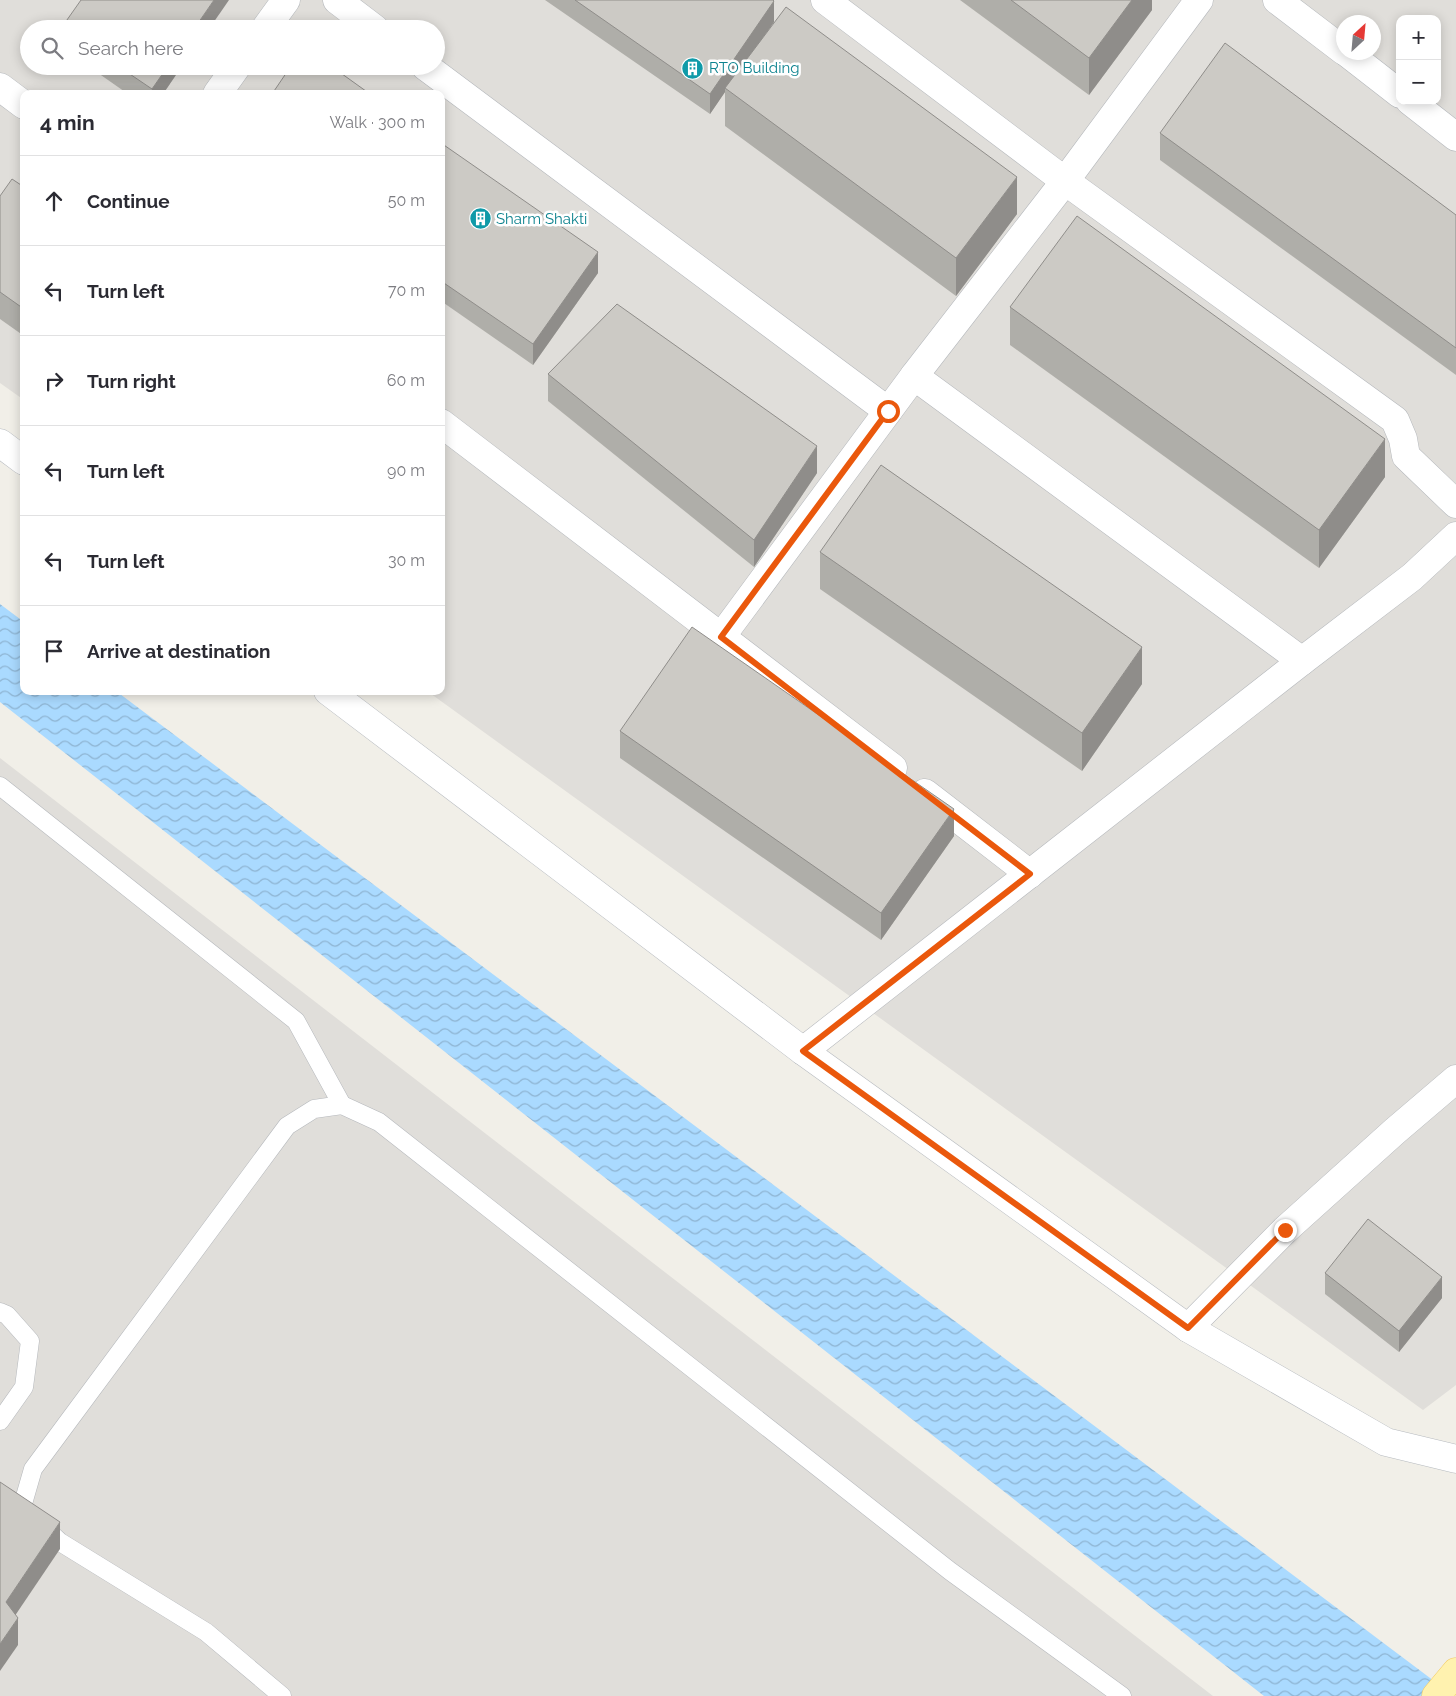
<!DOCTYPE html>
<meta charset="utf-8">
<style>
:root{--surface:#fff;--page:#f7f7f7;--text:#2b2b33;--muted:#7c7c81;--line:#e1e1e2}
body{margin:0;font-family:Raleway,sans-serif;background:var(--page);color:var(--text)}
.controls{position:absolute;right:15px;top:15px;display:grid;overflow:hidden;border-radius:10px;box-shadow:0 2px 12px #0003}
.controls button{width:45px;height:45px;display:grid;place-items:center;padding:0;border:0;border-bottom:1px solid var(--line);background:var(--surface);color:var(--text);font:25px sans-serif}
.compass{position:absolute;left:1336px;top:15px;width:45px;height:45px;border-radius:50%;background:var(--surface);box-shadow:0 2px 12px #0003;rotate:26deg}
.stop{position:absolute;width:15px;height:15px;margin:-11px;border:4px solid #ea580c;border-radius:50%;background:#fff}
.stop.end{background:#ea580c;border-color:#fff;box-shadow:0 1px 5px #0008}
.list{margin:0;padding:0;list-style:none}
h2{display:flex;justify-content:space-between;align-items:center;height:65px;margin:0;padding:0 20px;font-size:21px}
h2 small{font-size:16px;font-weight:400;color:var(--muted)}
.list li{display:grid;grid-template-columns:32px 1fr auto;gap:15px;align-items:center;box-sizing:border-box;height:90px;padding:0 20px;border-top:1px solid var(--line)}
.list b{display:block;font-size:19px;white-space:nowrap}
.list em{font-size:16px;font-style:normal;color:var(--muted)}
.icon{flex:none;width:28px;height:28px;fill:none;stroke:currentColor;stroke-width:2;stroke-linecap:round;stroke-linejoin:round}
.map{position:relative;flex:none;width:1456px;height:1696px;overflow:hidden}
.search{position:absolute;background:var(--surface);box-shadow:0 2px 12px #0003;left:20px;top:20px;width:425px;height:55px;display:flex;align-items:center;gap:12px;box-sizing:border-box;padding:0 18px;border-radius:28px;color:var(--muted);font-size:19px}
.panel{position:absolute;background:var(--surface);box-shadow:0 2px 12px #0003;left:20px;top:90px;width:425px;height:605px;border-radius:10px}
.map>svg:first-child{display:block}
.industrial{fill:#e0deda;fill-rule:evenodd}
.water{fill:url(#water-waves)}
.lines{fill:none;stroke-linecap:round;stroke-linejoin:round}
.lane-casing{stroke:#b5b8bc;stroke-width:19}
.street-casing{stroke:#b5b8bc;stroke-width:29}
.secondary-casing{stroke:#b6babf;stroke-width:29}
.primary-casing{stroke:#f2c960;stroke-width:29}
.lane{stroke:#fff;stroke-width:18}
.street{stroke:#fff;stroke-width:28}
.secondary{stroke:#fff;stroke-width:28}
.primary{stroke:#fff2af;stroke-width:28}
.wall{fill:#afaea9}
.shaded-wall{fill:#8f8d8a}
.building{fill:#cccac5;stroke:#8f8d8a}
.route{stroke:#ea580c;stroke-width:6}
.labels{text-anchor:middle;stroke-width:5;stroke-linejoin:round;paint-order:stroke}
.culture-label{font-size:15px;fill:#0d838f;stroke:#fff;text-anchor:start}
</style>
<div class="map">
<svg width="1456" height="1696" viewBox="0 0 1456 1696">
<defs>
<pattern id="water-waves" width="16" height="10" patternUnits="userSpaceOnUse" patternTransform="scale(1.25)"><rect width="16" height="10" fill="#aadaff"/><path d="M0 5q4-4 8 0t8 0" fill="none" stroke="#8eb4d2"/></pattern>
</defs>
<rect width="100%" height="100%" fill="#f1efe8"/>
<g class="industrial">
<path d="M0,0H1456V1385L1423,1410L427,691H441V94H24V400L0,383ZM1400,19H1437V101H1400ZM1344,22H1374V52H1344ZM29,29H436V66H29Z"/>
<path d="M0,758L1213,1696H0Z"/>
</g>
<path class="water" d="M0,604L24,622V691H116L1454,1696H1264L0,702Z"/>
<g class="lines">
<defs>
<g id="lane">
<path d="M0,786L296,1021L342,1105"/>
<path d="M0,1312L7,1315L30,1341L24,1387L0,1421"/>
<path d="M282,1696L206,1632L60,1542L22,1507L33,1469L287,1126L314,1109L342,1105L379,1122L950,1571L1122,1696"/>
</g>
<g id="street">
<path d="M337,0L375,29"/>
<path d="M825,0L1065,181L1395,420L1403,439L1406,456L1456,504"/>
<path d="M1277,0L1344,51"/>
<path d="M265,29L286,0"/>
<path d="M1346,52L1400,94"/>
<path d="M425,66L888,411"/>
<path d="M0,87L24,105"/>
<path d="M217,94L237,66"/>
<path d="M1410,101L1456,137"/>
<path d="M914,376L1302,661"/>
<path d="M441,423L893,768"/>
<path d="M721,637L914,376L1065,181L1199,0"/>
<path d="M925,793L1030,874"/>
<path d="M803,1051L1302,661L1412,577L1456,536"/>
<path d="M1188,1328L1285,1230L1395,1131L1456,1079"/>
</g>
<g id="secondary">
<path d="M0,443L24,461"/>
<path d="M328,691L803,1051L1188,1328L1386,1442L1456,1459"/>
</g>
<path id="primary" d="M1436,1696L1456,1672"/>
</defs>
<use href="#lane" class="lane-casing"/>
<use href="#street" class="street-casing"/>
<use href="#secondary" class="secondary-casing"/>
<use href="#primary" class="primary-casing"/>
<use href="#lane" class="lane"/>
<use href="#street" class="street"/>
<use href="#secondary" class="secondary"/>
<use href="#primary" class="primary"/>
</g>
<g class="wall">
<path d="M545,0H773L774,22L768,31L1017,214L956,296L725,126V92L710,114Z"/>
<path d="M960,0H1152V10L1089,95Z"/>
<path d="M88,66H182L163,94H128Z"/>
<path d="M1160,133L1456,215V375L1160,160Z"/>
<path d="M441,143L598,273L533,365L441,301Z"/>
<path d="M24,187V336L0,319V196Z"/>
<path d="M1010,307L1385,477L1319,568L1010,345Z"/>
<path d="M548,374L817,473L754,567L548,401Z"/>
<path d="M820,552L1142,684L1082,771L820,589Z"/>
<path d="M620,731L954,836L881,940L620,758Z"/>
<path d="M1325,1273L1442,1298L1399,1352L1325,1294Z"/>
</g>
<g class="shaded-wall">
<path d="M214,0H229L209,29H194Z"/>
<path d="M1132,0H1152V10L1089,95V58Z"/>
<path d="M774,1V22L727,90L725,88V92L710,114V94Z"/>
<path d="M168,66H182L163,94H152V89Z"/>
<path d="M1017,177V214L956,296V258Z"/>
<path d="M598,252V273L533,365V344Z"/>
<path d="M1385,439V477L1319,568V530Z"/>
<path d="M817,446V473L754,567V540Z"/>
<path d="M1142,647V684L1082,771V733Z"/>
<path d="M954,809V836L881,940V913Z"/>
<path d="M1442,1277V1298L1399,1352V1331Z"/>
<path d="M60,1522V1549L6,1629V1602Z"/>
<path d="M18,1618V1645L0,1671V1644Z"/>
</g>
<g class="building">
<path d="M81,0H214L194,29H65L62,27Z"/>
<path d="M575,0H773L774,1L710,94Z"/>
<path d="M1011,0H1132L1089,58Z"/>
<path d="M786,7L1017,177L956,258L725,88Z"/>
<path d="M1225,43L1456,215V348L1160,133Z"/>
<path d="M118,66H168L152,89Z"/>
<path d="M291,66H331L370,94H272Z"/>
<path d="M441,143L598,252L533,344L441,281Z"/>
<path d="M12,179L24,187V309L0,292V196Z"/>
<path d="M1077,216L1385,439L1319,530L1010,307Z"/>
<path d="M617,304L817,446L754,540L548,374Z"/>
<path d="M881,465L1142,647L1082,733L820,552Z"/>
<path d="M692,627L954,809L881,913L620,731Z"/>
<path d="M1368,1219L1442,1277L1399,1331L1325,1273Z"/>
<path d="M0,1482L60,1522L6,1602L18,1618L0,1644Z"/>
</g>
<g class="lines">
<path class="route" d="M888,411L721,637L1030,874L803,1051L1188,1328L1285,1230"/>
</g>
<defs>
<symbol id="building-disc" viewBox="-11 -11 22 22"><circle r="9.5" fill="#0f9aa8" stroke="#fff"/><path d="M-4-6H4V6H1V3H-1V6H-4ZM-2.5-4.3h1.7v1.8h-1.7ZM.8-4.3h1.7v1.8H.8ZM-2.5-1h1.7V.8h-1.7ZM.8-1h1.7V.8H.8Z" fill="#fff"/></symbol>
</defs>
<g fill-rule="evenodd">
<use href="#building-disc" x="680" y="56" width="25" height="25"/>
<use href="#building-disc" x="468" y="206" width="25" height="25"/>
</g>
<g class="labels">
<g class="culture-label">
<text x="709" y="73">RTO Building</text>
<text x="496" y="224">Sharm Shakti</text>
</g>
</g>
</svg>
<div class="controls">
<button>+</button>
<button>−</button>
</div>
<svg class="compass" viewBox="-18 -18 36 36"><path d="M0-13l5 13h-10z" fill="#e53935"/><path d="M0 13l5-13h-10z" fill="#7c7c81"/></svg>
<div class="stop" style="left:888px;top:411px"></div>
<div class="stop end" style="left:1285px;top:1230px"></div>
<div class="search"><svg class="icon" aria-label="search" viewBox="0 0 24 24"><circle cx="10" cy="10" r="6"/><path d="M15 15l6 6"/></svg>Search here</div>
<section class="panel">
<h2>4 min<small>Walk · 300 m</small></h2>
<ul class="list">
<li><svg class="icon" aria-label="ahead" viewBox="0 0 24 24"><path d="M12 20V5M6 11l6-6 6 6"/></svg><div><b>Continue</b></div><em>50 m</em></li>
<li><svg class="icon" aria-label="left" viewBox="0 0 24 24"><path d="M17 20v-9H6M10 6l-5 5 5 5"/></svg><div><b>Turn left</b></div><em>70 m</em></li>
<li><svg class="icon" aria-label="right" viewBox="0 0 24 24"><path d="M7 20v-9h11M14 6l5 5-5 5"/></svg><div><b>Turn right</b></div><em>60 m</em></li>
<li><svg class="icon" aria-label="left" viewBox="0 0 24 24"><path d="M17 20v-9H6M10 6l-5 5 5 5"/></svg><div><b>Turn left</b></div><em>90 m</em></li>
<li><svg class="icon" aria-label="left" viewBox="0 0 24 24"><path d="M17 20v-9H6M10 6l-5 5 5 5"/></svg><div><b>Turn left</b></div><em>30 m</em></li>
<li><svg class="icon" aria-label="arrive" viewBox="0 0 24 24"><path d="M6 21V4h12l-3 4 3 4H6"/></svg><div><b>Arrive at destination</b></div></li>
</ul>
</section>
</div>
